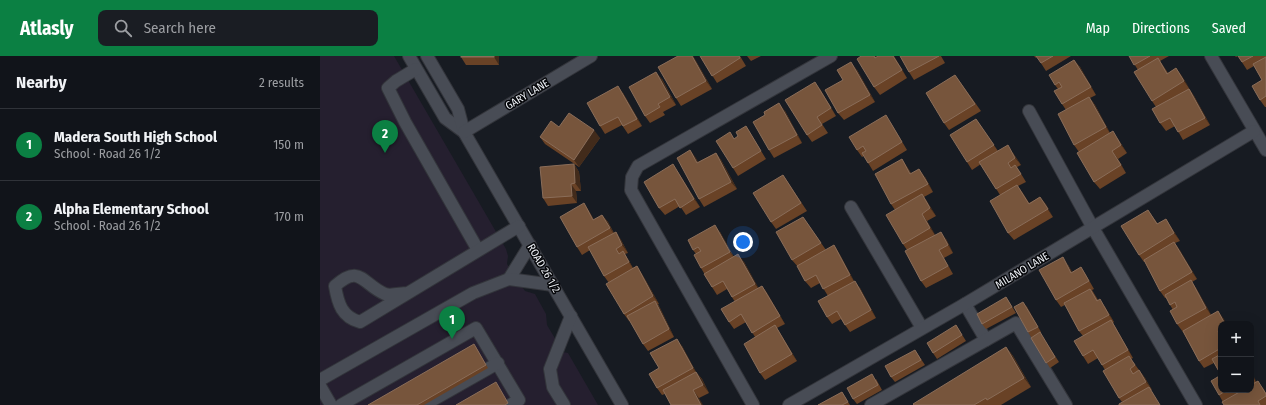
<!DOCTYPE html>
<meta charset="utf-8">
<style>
:root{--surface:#11141a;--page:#1a1d23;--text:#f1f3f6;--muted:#9c9ea2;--line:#303339;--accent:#0b8043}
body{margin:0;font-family:"Fira Sans Condensed",sans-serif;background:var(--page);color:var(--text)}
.controls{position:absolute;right:12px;bottom:12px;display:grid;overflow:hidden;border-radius:8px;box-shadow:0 4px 16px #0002}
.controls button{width:36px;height:36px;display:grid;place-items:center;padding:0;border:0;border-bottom:1px solid var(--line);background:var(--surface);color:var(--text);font:20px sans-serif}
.you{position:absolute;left:423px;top:186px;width:14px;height:14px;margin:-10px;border:3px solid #fff;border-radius:50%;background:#1a73e8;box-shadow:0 0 0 6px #1a73e833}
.badge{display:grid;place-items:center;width:26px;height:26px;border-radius:50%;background:var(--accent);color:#fff;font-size:13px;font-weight:700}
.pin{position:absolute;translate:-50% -33px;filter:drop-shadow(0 1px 2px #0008)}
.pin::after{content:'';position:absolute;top:21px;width:14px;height:12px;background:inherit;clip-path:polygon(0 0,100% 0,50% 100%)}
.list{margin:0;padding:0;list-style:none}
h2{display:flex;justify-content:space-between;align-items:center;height:52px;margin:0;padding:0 16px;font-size:17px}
h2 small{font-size:13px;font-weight:400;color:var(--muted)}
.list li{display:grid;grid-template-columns:26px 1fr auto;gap:12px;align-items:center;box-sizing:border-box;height:72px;padding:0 16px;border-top:1px solid var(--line)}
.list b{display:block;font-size:15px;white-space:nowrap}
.list p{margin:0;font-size:13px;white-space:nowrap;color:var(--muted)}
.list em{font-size:13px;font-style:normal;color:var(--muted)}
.icon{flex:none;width:22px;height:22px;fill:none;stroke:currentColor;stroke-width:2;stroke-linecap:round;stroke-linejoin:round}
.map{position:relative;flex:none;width:946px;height:349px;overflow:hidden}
header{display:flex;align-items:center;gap:24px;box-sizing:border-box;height:56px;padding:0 20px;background:var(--accent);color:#fff}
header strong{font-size:19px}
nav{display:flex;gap:22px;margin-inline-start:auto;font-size:14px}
.search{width:280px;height:36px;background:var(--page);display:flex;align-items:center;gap:10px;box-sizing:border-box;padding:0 14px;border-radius:8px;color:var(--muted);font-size:15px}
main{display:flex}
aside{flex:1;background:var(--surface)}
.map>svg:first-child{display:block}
.education{fill:#251f2f}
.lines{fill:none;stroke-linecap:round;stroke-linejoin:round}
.minor-casing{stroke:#33353b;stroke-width:14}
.minor{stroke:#484c55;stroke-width:12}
.wall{fill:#694226}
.shaded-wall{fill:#422b1b}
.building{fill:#77553c;stroke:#8a6d59}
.labels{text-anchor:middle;stroke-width:3;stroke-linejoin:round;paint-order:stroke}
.street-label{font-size:11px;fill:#edf0f5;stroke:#050609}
</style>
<header>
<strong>Atlasly</strong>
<div class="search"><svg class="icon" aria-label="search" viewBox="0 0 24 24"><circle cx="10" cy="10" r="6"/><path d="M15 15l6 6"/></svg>Search here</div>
<nav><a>Map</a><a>Directions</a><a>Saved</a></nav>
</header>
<main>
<aside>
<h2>Nearby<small>2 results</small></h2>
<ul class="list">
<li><span class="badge">1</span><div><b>Madera South High School</b><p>School · Road 26 1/2</p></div><em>150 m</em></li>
<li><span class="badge">2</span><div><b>Alpha Elementary School</b><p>School · Road 26 1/2</p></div><em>170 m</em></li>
</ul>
</aside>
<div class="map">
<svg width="946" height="349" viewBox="0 0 946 349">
<rect width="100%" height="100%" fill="#171b22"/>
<path class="education" d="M0,0H74L186,193L188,200L187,208L205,235L215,238L226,258L227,269L243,296L248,297L278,349H0Z"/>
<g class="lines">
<defs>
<g id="minor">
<path d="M89,0L125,62L144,76"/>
<path d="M107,0L138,53L144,76L302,349"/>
<path d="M891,0L946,94"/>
<path d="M96,13L76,25L68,32L85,66L158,194"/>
<path d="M709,55L773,172L876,349"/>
<path d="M144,76L271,0"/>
<path d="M531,151L602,272"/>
<path d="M189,223L210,189"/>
<path d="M87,237C81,237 71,240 65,238C42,228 40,207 15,230C18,248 22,261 40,266L199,170"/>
<path d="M645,248L666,284"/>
<path d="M0,324L153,237L189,223L233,229"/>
<path d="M0,330L11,349"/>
<path d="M21,349L156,272L199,344L190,349"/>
<path d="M104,349L178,307"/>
<path d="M244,349L233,331L230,313L251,260"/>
<path d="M433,349L311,134L312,121L318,110L511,0"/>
<path d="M469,349L645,248L934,75"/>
<path d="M551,349L696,267L746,349"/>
</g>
</defs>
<use href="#minor" class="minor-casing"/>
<use href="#minor" class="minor"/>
</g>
<g class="wall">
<path d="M141,0H179V9H146L141,1Z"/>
<path d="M373,0L392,33L361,50L356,42Z"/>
<path d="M380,0H420L426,10L397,27Z"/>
<path d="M427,0H441L431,5Z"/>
<path d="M541,0H555L556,1L558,0H574L587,22L560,39L554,31Z"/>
<path d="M580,0H621L625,7L594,24L589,16Z"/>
<path d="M714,0H751L726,15L717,1L716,2Z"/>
<path d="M809,0H849L840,5L848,17L856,12L874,40L890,69L863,84L855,70L846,75L840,67L836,51L832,45L818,14Z"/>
<path d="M915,0H946V51H945L940,44L942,24L934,10L927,14L918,0L916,1Z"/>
<path d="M754,4L760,11L776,39L770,42L775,49L790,77L798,83L807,97L798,103L806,117L780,133L774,126L759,96L754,89L746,54L742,48L738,33L735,29Z"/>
<path d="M537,14L555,46L524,64L518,57L523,24Z"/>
<path d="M635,19L661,55L629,74L624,67Z"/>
<path d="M342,23L356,49L343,56L345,59L330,67L325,60Z"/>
<path d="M500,33L516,60L502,68L508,77L492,86L487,79Z"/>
<path d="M303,37L322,70L308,78L302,69L285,78L280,70Z"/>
<path d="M465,55L482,87L454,102L449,94Z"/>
<path d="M656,63L678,95L693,97L701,109L697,111L706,126L698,130L709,147L720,141L733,161L694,184L688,177L680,139L661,108L652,114L647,106Z"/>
<path d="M571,67L587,94L553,115L544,100L542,101L537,94Z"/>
<path d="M426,70L446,103L418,120L413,112L410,76L414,83L418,80Z"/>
<path d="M239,71L280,82L259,111L225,88L220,81Z"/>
<path d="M370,94L378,106L396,97L401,104L417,133L384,151L379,143Z"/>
<path d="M582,103L591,117L605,121L613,136L604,141L616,160L607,165L615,179L626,183L633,197L624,202L633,218L606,232L601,225L587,194L583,188L575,154L571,148Z"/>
<path d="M254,108L259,116L261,135H256L257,147L228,150L223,142Z"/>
<path d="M358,116L380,151L366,159L360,150L345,159L339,152Z"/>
<path d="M463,119L487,155L456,173L451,166Z"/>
<path d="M264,147L269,155L274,164L282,159L288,166L294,177L296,176L301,184L308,197L305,198L313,212L317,210L322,218L339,248H338L340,252L354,281L328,295L323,288L310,265H309L304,258L289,227L284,220L270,194L262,199L257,191Z"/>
<path d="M828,154L838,168L846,163L851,171L860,185L855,187L877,223L872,226L876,232L891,259L898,255L906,268H901V334H931V316L936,326L943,332L946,337V349H904L903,346L899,339L901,319L894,307L884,312L879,305L863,276L857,268L853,254L846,242H845L840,235L825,206H824L819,199Z"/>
<path d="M483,161L506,194L514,189L519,197L534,225L540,232L556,262L530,276L521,263L512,268L507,261L508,240L500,227L491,232L485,225L478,211L472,204Z"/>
<path d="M400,176L414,201L424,206L438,232L442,230L447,237L465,268L457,272L477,305L445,324L440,317L435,281L426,266L414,273L409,266L415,246L407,233L397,239L392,231L381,212L376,198L373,194Z"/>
<path d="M748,209L752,216L761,211L766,219L774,233L772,234L778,244L785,251L794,266L793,267L813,302L811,303L819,314L825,322L832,334L802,346L799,342L785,314L778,302L768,308L763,300V280L759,275L745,249L741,251L736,244Z"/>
<path d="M686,241L696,257L666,273L662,268Z"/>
<path d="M703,246L707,251L721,276L720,277L739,306L730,312L708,276Z"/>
<path d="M636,269L646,285L617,303L613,297Z"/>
<path d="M362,290L376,316L382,323L389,337L379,342L345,338L342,339L337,332L339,312Z"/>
<path d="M156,291L168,312L104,349H48Z"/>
<path d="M686,291L693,300L711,331L681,349H594Z"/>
<path d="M595,294L605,309L575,326L571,321Z"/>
<path d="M556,323L562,334L537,348L533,343Z"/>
<path d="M522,336L530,349H498Z"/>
</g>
<g class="shaded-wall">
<path d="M174,0H179V9L174,1Z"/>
<path d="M372,0H373L392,33L386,25Z"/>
<path d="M573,0H574L587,22L582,14Z"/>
<path d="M754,4L760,11L776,39L771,31Z"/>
<path d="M531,6L537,14L555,46L550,39Z"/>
<path d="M856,12L862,20L870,33L864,25Z"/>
<path d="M336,16L342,23L356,49L350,41Z"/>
<path d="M495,26L500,33L516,60L511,52Z"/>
<path d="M298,30L303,37L322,70L317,63Z"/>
<path d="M869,33L874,40L890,69L885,62Z"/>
<path d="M769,41L775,49L791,79L786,71Z"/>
<path d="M459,47L465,55L482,87L477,79Z"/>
<path d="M274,74L280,82L259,111L254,104Z"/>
<path d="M793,75L798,83L807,97L801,89Z"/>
<path d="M688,89L693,97L701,109L695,102Z"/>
<path d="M370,94L376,102L382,114L377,107Z"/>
<path d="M792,95L798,103L806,117L801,109Z"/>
<path d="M396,97L401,104L417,133L411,126Z"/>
<path d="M582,103L587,111L596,126L590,118Z"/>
<path d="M254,108L259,116L261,135L255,127Z"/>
<path d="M353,108L358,116L380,151L374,143Z"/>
<path d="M599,113L605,121L613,136L608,128Z"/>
<path d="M251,128L256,135L257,147L252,140Z"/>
<path d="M697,129L703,137L714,155L709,148Z"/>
<path d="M602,138L607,145L616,160L610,152Z"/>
<path d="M720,141L726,148L733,161L728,153Z"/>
<path d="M264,147L269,155L278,172L273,164Z"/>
<path d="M602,158L607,165L616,180L610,172Z"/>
<path d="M282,159L288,166L295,180L290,172Z"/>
<path d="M846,163L851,171L860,185L854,177Z"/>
<path d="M395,169L400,176L415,204L410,196Z"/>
<path d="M296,176L301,184L308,197L302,189Z"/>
<path d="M621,176L626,183L633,197L628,189Z"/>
<path d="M854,186L860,194L877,223L872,216Z"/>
<path d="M514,189L519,197L535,227L530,219Z"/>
<path d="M303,195L308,203L314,214L309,206Z"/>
<path d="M418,198L424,206L441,236L435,228Z"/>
<path d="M743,201L748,209L757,224L751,217Z"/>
<path d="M317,210L322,218L339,248L333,240Z"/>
<path d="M871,224L876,232L892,260L886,252Z"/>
<path d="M535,225L540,232L556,262L551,254Z"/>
<path d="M442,230L447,237L465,268L460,260Z"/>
<path d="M780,243L785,251L794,266L789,259Z"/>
<path d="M335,245L340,252L354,281L349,273Z"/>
<path d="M703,246L707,251L721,276Z"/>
<path d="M898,255L904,263L906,268H905Z"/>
<path d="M791,264L796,272L813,302L808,294Z"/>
<path d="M455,269L460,277L477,305L472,298Z"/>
<path d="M357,283L362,290L378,320L373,312Z"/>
<path d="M686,291L693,300L711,331L704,322Z"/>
<path d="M819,314L825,322L832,334L826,326Z"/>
<path d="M376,316L382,323L389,337L383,329Z"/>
<path d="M931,316L938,328L931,318Z"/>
<path d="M373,334L379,342L383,349H381Z"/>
</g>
<g class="building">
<rect x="141" y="0" width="33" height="1"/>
<path d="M358,0H372L386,25L356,42L338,11Z"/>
<path d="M380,0H419L420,2L392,20Z"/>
<path d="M541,0H554L555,2L558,0H573L582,14L554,31L537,3Z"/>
<path d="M580,0H619L589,16Z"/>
<path d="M716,0H733L721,7Z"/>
<path d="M809,0H830L814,9Z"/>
<path d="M918,0H933L922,6Z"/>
<path d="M946,1V40L940,44L932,30L942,24L933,8Z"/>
<path d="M838,2L847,18L856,12L864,25L832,45L814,16Z"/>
<path d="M754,4L771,31L742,48L734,35L742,31L739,26L735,29L729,19Z"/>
<path d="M531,6L550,39L518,57L505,34L523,24L517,14Z"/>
<path d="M336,16L350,41L338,48L340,51L325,60L309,31Z"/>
<path d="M635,19L655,48L624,67L606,37Z"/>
<path d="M495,26L511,52L497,61L502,69L487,79L465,44Z"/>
<path d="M298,30L317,63L303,70L298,61L280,70L267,47Z"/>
<path d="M869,33L885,62L858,76L850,62L840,67L832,53Z"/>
<path d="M769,41L786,71L754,89L738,58Z"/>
<path d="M459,47L477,79L449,94L433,66L445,59L444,56Z"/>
<path d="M249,57L274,74L254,104L220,81L231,65L239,71Z"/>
<path d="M566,59L582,86L548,107L542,97L546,95L543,90L537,94L529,81Z"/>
<path d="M656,63L674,89L647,106L630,79Z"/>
<path d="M426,70L441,95L413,112L396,85L410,76L414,83L418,80L416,76Z"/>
<path d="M793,75L801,89L792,95L801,109L774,126L757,97Z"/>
<path d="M688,89L695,102L688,107L691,112L695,109L701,118L676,133L659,106Z"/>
<path d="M370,94L377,107L396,97L411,126L379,143L357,102Z"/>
<path d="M582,103L590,118L599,113L608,128L571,148L555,118Z"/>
<path d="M254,108L255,127L251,128L252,140L223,142L220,111Z"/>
<path d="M353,108L374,143L360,152L355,143L339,152L324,126Z"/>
<path d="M463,119L481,147L451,166L433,137Z"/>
<path d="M697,129L709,148L720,141L728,153L688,177L670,145Z"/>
<path d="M602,138L610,152L602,158L610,172L583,188L566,159Z"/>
<path d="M264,147L273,164L282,159L290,172L257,191L240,161Z"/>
<path d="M828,154L837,168L846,163L854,177L819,199L801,170Z"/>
<path d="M483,161L501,187L472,204L456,176Z"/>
<path d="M395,169L410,196L381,212L374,199L381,195L378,191L373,194L368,184Z"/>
<path d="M296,176L302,189L296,193L299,198L303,195L309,206L284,220L268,191Z"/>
<path d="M621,176L628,189L619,194L628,210L601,225L585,195Z"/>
<path d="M854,186L872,216L840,235L824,204Z"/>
<path d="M514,189L530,219L503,233L496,219L485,225L477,210Z"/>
<path d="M418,198L435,228L412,241L403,225L392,231L384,218Z"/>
<path d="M743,201L751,217L761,211L769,225L736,244L719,214Z"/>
<path d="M317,210L333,240L304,258L286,228Z"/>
<path d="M871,224L886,252L857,268L850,255L857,251L855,246L850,249L845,239Z"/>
<path d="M535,225L551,254L525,269L517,255L507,261L498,245Z"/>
<path d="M442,230L460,260L432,277L421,258L409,266L401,253Z"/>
<path d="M770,233L777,245L780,243L789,259L759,275L744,247Z"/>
<path d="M686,241L692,251L662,268L657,258Z"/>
<path d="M335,245L349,273L323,288L307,260Z"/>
<path d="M703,246L718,271L708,276L694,251Z"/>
<path d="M898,255L905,268H901V273L898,275L901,281V292L879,305L863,275Z"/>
<path d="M791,264L808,294L782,309L773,294L763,300L754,285Z"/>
<path d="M455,269L472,298L440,317L424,288Z"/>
<path d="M636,269L642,279L613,297L607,287Z"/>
<path d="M720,276L735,301L726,307L711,282Z"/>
<path d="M357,283L373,312L337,332L329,318L339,312L330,297Z"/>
<path d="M154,288L166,309L97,349H48Z"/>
<path d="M686,291L704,322L667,344L666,342L654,349H594L593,348Z"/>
<path d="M595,294L601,304L571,321L565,310Z"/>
<path d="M901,298V334H907L899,339L891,325L901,319L892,303Z"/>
<path d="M809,300L815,309L810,313L813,318L819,314L826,326L799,342L783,315Z"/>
<path d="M376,316L383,329L373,334L381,349H351L343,334Z"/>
<path d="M552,318L558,329L533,343L527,332Z"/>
<path d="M938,325L946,338V340L938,345L940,349H904L902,346L923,334H931V329Z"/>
<path d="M176,326L188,347L185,349H136Z"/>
<path d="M829,331L840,349H799V348Z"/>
<path d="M522,336L528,346L522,349H498Z"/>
</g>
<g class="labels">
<g class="street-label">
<text transform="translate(207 38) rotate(-31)" y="4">GARY LANE</text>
<text transform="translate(224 212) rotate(60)" y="4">ROAD 26 1/2</text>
<text transform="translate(702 214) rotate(-31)" y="4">MILANO LANE</text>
</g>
</g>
</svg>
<div class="controls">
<button>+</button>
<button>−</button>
</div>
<div class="you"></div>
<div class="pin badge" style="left:132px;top:283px">1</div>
<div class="pin badge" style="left:65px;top:97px">2</div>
</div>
</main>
